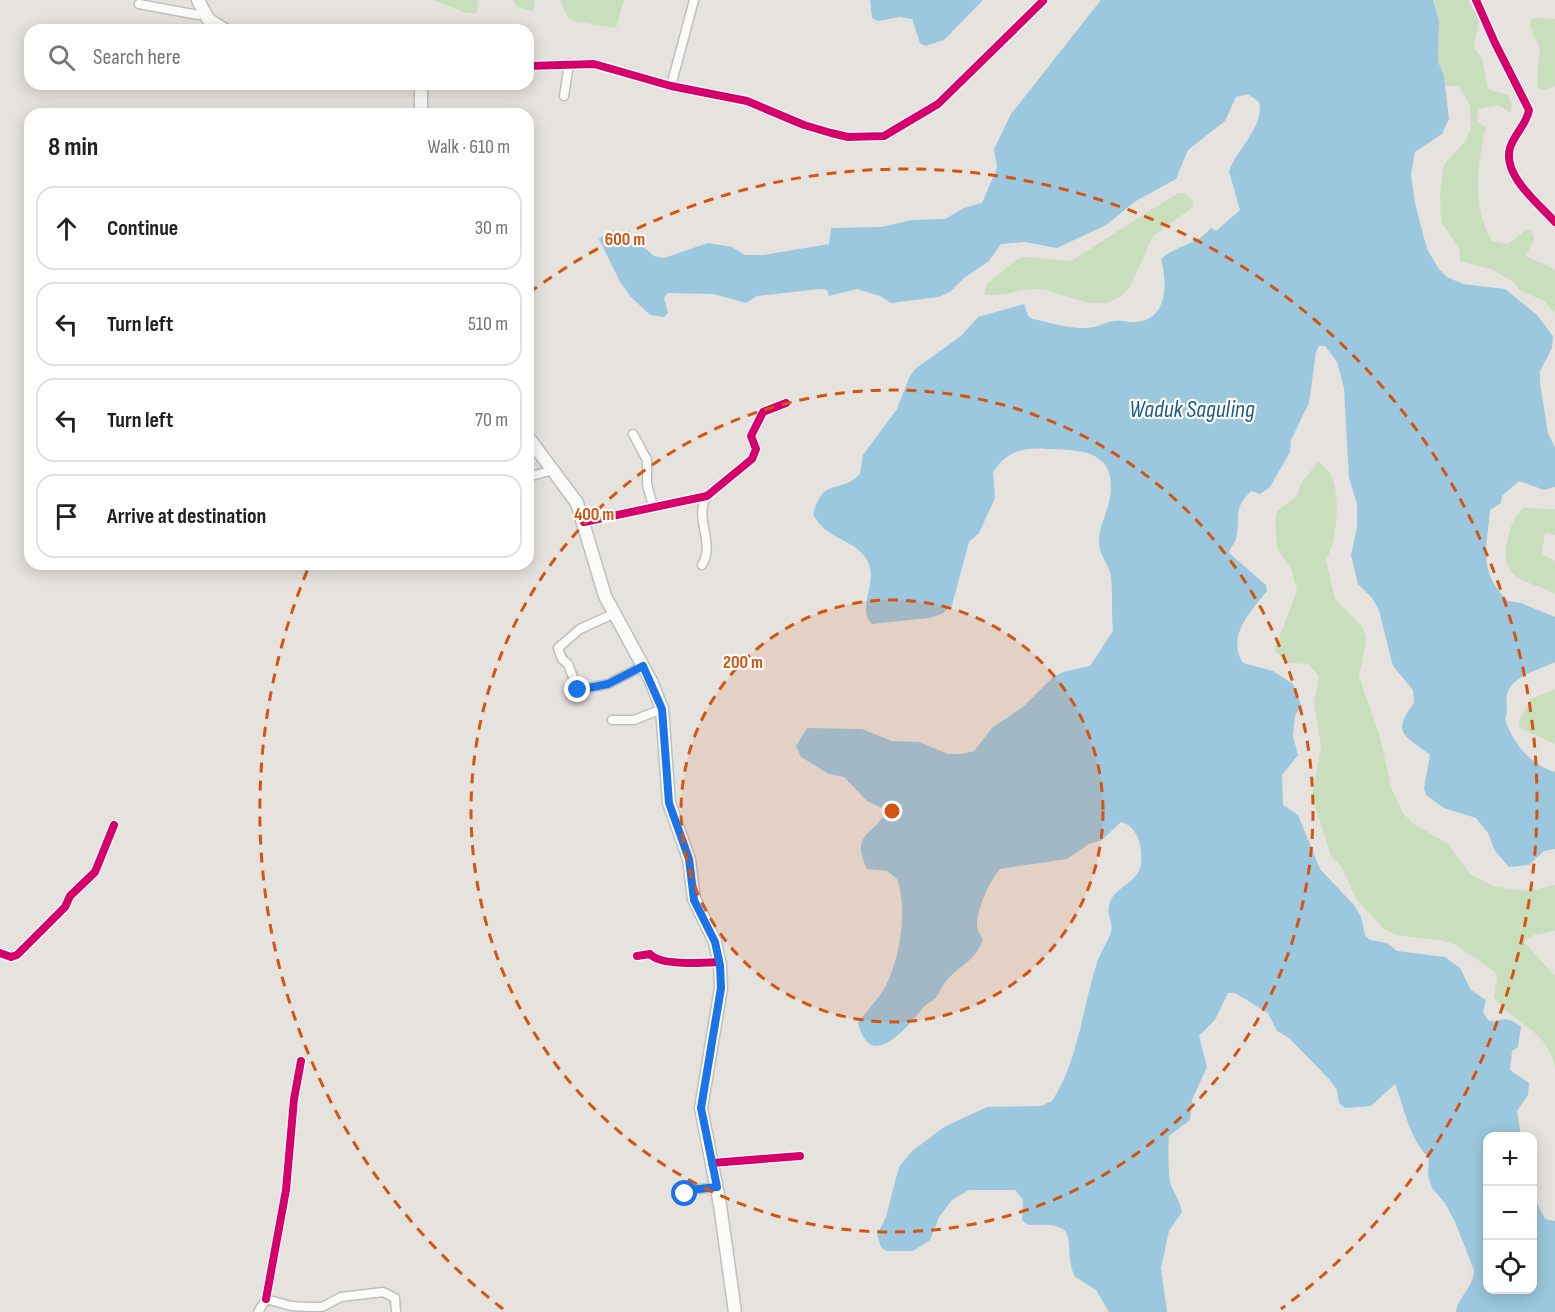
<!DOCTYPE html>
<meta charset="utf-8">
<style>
:root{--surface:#fff;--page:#f2f2f2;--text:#202124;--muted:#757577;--line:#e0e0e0}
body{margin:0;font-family:"Sofia Sans Condensed",sans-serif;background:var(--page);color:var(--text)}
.controls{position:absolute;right:18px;bottom:18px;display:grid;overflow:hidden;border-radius:12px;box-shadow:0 3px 15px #0003}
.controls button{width:54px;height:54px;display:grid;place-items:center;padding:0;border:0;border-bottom:2px solid var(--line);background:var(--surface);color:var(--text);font:30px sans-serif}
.stop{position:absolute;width:18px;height:18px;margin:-14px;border:4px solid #1a73e8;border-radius:50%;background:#fff}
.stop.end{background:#1a73e8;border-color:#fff;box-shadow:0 2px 6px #0008}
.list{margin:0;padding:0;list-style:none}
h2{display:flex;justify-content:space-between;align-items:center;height:78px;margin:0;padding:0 24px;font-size:26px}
h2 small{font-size:20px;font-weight:400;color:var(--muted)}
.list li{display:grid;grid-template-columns:39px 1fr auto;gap:18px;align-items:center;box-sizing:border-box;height:84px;margin:0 12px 12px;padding:0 12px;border:2px solid var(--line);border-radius:18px}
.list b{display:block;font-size:22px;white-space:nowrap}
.list em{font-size:20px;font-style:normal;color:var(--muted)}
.icon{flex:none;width:33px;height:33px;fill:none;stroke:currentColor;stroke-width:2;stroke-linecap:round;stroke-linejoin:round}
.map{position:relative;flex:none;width:1555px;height:1312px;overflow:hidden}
.search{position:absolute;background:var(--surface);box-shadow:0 3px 15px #0003;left:24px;top:24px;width:510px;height:66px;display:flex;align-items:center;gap:15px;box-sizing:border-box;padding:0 21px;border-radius:18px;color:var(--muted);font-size:22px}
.panel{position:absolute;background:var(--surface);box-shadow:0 3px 15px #0003;left:24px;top:108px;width:510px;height:462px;border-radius:18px}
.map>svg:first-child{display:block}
.green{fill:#c8debc}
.water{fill:#9bc8de}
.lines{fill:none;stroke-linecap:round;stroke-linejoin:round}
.street-casing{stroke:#c0bfbf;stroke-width:11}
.secondary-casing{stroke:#c0bfbf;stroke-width:15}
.street{stroke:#fbfbfa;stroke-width:8}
.secondary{stroke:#fbfbfa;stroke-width:12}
.cycleway-casing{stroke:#fff;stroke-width:11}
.cycleway{stroke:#d6006c;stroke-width:8}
.route{stroke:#1a73e8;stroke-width:8}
.ring{fill:none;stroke:#d5540f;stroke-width:3;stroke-dasharray:10 8}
.labels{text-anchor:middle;stroke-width:4.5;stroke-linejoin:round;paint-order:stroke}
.water-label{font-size:24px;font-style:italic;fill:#1e5b87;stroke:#fff}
.centre{fill:#d5540f;stroke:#fff;stroke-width:3}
.ring-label{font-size:18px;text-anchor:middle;font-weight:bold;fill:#d5540f;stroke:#fff;stroke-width:4.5;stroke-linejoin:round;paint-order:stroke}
</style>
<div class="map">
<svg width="1555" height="1312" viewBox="0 0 1555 1312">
<rect width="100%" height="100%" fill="#e6e3df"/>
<g class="green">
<path d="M433,0H478L477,13H466Z"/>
<path d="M513,0H535L533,11L517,7Z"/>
<path d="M560,0H624L616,28L573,21L568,18Z"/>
<path d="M1433,0H1468L1479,20L1474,48L1482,59L1488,89L1508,95L1512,105L1510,112L1498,105L1478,109L1477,122L1486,127C1477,164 1472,208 1492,241L1508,244L1527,229L1532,232L1534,239L1526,256C1536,262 1545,263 1555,270V313L1544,301L1521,291L1512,281L1491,269L1460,261L1459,248L1441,222L1440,194L1444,164L1466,141L1471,127L1470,105L1459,86H1445L1438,62L1439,18Z"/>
<path d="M1537,18L1555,19V86L1546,90L1538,88C1535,76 1541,61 1539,48C1537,38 1529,31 1530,20Z"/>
<path d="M1178,193H1184L1193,201L1192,208L1153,236L1129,289C1097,321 1069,290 1035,289C1020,289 998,298 984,294L987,284L1017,259L1025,257L1071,261Z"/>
<path d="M1318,462C1321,465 1327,468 1329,471C1342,491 1337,542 1326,560L1335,599L1363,627L1366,640L1359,677L1380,737L1391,787L1403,813L1412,823L1447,843L1470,874L1496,887L1528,891L1555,885V931L1534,935L1524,942L1555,976V1068C1548,1028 1512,1025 1494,997L1497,978L1495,972L1456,945L1444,941L1396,935L1384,929L1357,900L1341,866L1331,856L1312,796L1321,746L1314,702L1319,676L1308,664L1289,663L1274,651L1297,590L1291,569L1277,548L1275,523L1277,511L1297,496L1301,483Z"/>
<path d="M1523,508L1555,509V535L1545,533L1542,554L1555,561V594C1528,579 1499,582 1507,542C1510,527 1513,519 1523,508Z"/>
<path d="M1555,689V744L1520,728L1519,721L1531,699Z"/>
</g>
<g class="water">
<path d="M870,0H983L944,40L925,46L920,43L912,19L899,17L878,21L872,18Z"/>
<path d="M1101,0H1433L1439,20L1438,62L1444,76L1449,119L1442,134L1415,152L1411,175L1415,203L1427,249L1439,269L1447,277L1463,284L1505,289L1537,315L1553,336L1552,348L1540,371V383L1548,433L1555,448V487L1544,490L1519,481L1502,496L1501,503L1490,510C1487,548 1477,570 1508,601L1521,603L1555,617V662C1539,670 1513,675 1507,694C1505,703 1509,710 1505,719C1513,743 1530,765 1555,772V849L1544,851L1529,865L1509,867L1495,851L1488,833L1476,818L1444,808L1426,795L1424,788L1430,755C1406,736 1390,734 1414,703L1413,690L1393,666L1379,610L1372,598L1358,584L1351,555L1357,528V504L1349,478L1344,388L1337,362L1325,346H1319L1316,352L1309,403L1291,440L1290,452L1270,487L1260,494L1251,491C1233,510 1240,513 1237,535C1236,542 1231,546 1229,553L1266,585L1267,591C1251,611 1226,636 1243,663L1273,671L1293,684L1301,705L1295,716L1293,736L1298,755L1282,775L1283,805L1298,815L1320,869L1354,905L1361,917L1365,935L1370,940L1387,943L1397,951L1445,957L1460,968L1471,990L1486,1000L1483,1012L1488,1020L1494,1022C1505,1017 1511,1019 1521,1027L1518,1047L1512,1051L1510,1070L1529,1083L1528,1095L1517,1111L1521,1136H1488V1290H1532L1533,1195L1545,1219L1555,1221V1312H1456C1458,1297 1474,1287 1474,1270L1455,1222L1445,1203L1432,1188L1428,1176L1429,1158C1409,1138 1405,1110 1395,1084L1371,1106L1345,1108L1339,1103L1337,1090L1329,1079L1289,1038L1277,1031L1268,1013L1235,993H1228L1215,1020L1199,1036L1207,1067L1192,1100L1190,1120L1169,1136C1168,1144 1168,1179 1171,1185C1175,1195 1180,1201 1182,1212L1169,1231L1161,1268L1167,1312H1109L1096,1290L1074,1276C1062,1237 1084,1223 1028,1225L1022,1220L1023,1200L1015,1190H969L952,1200L939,1217L930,1240L913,1251H886L881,1247L877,1235L886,1217L899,1167L911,1152L944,1127L987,1107L1041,1106L1052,1101C1078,1061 1082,1011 1096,966C1099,954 1107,944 1111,932C1114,921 1105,916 1110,902C1116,886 1138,883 1141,864C1143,848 1138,826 1121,822L1102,840L1089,844L1067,859L1000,869C989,882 977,908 977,926C977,930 981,936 983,939C976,961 961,964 947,980C942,985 941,991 937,996C934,1001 927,1003 923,1008C906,1028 871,1073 858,1023C866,1011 876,1002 884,989C900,961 908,910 897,879L887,871L867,869C849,831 876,836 886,810L867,801L844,777L829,774L801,757L796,746L807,728L862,729L892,741L919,742L948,754H961L974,751L992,728L1024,706L1052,678L1063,672L1090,666L1113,631C1111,613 1113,595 1111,576C1109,564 1099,556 1099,542C1099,526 1107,514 1110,498C1117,451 1084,450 1048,449C1023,447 1007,451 993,472L995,498L979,533L969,542L952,605L942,614L929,618L872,624C856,609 878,584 868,562C859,540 825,540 813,514C824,475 840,495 860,474L863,455L897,409L909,378L915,369L961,336L978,317L1024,304L1028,316L1033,319C1050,323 1077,331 1094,327C1102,325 1108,321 1116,321C1123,320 1129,323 1135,322C1169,320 1167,282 1161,259C1176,245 1197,245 1211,228L1216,231L1240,210L1229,171C1237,149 1265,126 1259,102L1248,94L1236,97L1225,121L1188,150L1176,179L1136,201L1106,225L1057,248L1025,242L1001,244L989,261L964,278L950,292L938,297L891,303L880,296L857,289L829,296L827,290L820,289L757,296L746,303L713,294L668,293L664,298L668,313L664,317L650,315L630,296L619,280L599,239L608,231L627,233L654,256L664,258L708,243L732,247L745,255H763L829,244L831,228L882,227L911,220L945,219L964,208L982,203L997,168L994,149L1011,114Z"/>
</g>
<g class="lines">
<defs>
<g id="street">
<path d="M1476,0L1495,43L1529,110C1527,124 1514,134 1510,148C1502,175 1539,204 1555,222"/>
<path d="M139,4L198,15L204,14"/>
<path d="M528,66L594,64L671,86L747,101L804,125L831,133L848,137L884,136L938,104L1043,1"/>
<path d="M671,86L694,0"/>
<path d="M564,96L569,64"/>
<path d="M633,434L647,460V484L653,507"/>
<path d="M528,477L553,470"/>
<path d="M584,522L707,496L752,459L756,449L751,436L763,412L786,403"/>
<path d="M702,565C716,542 693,519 707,496"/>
<path d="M613,614L580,629L558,648L562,659L568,664L578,690L608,684L643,666"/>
<path d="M612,720H634L662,709"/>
<path d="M0,953L11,957L17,955L65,907L70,896L95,872L114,825"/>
<path d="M637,956L650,954C660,966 703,963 719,962"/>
<path d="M712,1163L800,1156"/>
<path d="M679,1195L690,1190L717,1187"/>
<path d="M266,1299L286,1190L294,1099L301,1061"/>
<path d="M258,1312L266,1299L291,1306L309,1307H322L341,1297L383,1292L395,1298L396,1312"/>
</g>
<g id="secondary">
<path d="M198,0L208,19L225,30"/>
<path d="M421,84V114"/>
<path d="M528,437L577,503L605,596L651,681L662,709L669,803L689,859L694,899L715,942L720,965L721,988L701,1108L720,1205L735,1312"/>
</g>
</defs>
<use href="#street" class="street-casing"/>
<use href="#secondary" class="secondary-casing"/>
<use href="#street" class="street"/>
<use href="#secondary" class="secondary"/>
<defs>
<g id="cycleway">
<path d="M1476,0L1495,43L1529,110C1527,124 1514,134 1510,148C1502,175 1539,204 1555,222"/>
<path d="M528,66L594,64L671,86L747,101L804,125L831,133L848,137L884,136L938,104L1043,1"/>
<path d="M584,522L707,496L752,459L756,449L751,436L763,412L786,403"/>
<path d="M0,953L11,957L17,955L65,907L70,896L95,872L114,825"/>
<path d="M637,956L650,954C660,966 703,963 719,962"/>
<path d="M712,1163L800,1156"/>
<path d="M266,1299L286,1190L294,1099L301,1061"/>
</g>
</defs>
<use href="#cycleway" class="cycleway-casing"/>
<use href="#cycleway" class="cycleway"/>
</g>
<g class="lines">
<path class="route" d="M578,690L608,684L643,666L662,709L669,803L689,859L694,900L715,942L720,965L721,988L701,1108L717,1187L690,1190L685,1194"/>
</g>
<circle cx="892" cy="811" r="211" fill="#d5540f" fill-opacity=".12"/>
<g class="ring">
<circle cx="892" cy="811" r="211"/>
<circle cx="892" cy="811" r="421"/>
<path d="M503 1309A632 632 0 0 1 310 564M529 293A632 632 0 0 1 1281 1309"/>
</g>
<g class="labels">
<g class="water-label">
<text x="1192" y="417">Waduk Saguling</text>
</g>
</g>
<circle cx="892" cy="811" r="9" class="centre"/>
<g class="ring-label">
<text x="625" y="245">600 m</text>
<text x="594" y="520">400 m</text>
<text x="743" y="668">200 m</text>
</g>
</svg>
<div class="controls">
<button>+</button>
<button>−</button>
<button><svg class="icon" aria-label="locate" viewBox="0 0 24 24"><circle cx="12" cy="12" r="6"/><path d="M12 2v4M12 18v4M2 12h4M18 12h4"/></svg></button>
</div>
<div class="stop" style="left:685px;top:1194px"></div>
<div class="stop end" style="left:578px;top:690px"></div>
<div class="search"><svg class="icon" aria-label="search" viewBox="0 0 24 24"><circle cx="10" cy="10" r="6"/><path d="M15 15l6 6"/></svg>Search here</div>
<section class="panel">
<h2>8 min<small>Walk · 610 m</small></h2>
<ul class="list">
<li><svg class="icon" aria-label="ahead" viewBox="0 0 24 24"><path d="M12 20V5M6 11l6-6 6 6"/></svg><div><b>Continue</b></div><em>30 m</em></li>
<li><svg class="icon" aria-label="left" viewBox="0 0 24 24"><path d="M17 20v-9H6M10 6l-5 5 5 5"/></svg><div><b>Turn left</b></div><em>510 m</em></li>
<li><svg class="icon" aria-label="left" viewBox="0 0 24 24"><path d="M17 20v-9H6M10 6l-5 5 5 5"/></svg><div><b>Turn left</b></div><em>70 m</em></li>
<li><svg class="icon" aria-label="arrive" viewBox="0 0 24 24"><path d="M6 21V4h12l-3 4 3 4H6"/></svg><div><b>Arrive at destination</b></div></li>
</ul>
</section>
</div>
